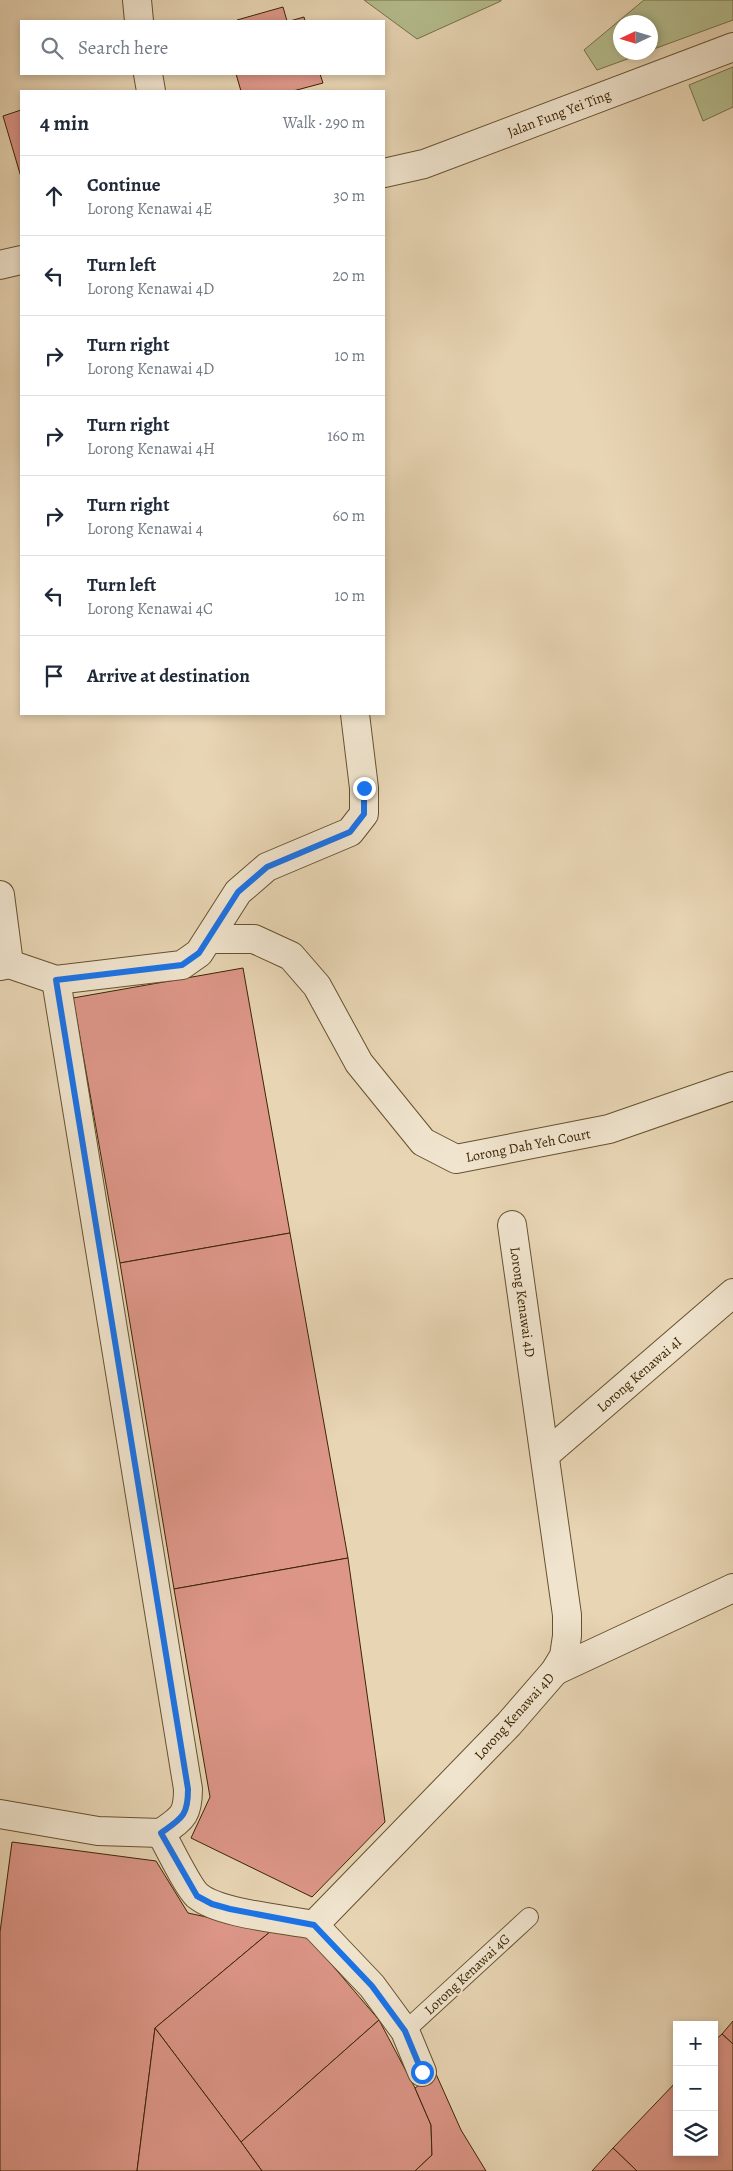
<!DOCTYPE html>
<meta charset="utf-8">
<style>
:root{--surface:#fff;--page:#f2f2f3;--text:#1f2937;--muted:#747a83;--line:#e0e1e3}
body{margin:0;font-family:Alegreya,serif;background:var(--page);color:var(--text)}
.controls{position:absolute;right:15px;bottom:15px;display:grid;overflow:hidden;border-radius:0px;box-shadow:0 2px 8px #0003}
.controls button{width:45px;height:45px;display:grid;place-items:center;padding:0;border:0;border-bottom:1px solid var(--line);background:var(--surface);color:var(--text);font:25px sans-serif}
.compass{position:absolute;left:613px;top:15px;width:45px;height:45px;border-radius:50%;background:var(--surface);box-shadow:0 2px 8px #0003;rotate:266deg}
.stop{position:absolute;width:15px;height:15px;margin:-11px;border:4px solid #1a73e8;border-radius:50%;background:#fff}
.stop.end{background:#1a73e8;border-color:#fff;box-shadow:0 1px 5px #0008}
.list{margin:0;padding:0;list-style:none}
h2{display:flex;justify-content:space-between;align-items:center;height:65px;margin:0;padding:0 20px;font-size:21px}
h2 small{font-size:16px;font-weight:400;color:var(--muted)}
.list li{display:grid;grid-template-columns:32px 1fr auto;gap:15px;align-items:center;box-sizing:border-box;height:80px;padding:0 20px;border-top:1px solid var(--line)}
.list b{display:block;font-size:19px;white-space:nowrap}
.list p{margin:0;font-size:16px;white-space:nowrap;color:var(--muted)}
.list em{font-size:16px;font-style:normal;color:var(--muted)}
.icon{flex:none;width:28px;height:28px;fill:none;stroke:currentColor;stroke-width:2;stroke-linecap:round;stroke-linejoin:round}
.map{position:relative;flex:none;width:733px;height:2171px;overflow:hidden}
.search{position:absolute;background:var(--surface);box-shadow:0 2px 8px #0003;left:20px;top:20px;width:365px;height:55px;display:flex;align-items:center;gap:12px;box-sizing:border-box;padding:0 18px;border-radius:0px;color:var(--muted);font-size:19px}
.panel{position:absolute;background:var(--surface);box-shadow:0 2px 8px #0003;left:20px;top:90px;width:365px;height:625px;border-radius:0px}
.map>svg:first-child{display:block}
.green{fill:#b5bd8e;stroke:#787148}
.building{fill:#dd9688;stroke:#3b2502}
.lines{fill:none;stroke-linecap:round;stroke-linejoin:round}
.service-casing{stroke:#66512e;stroke-width:20}
.minor-casing{stroke:#66512e;stroke-width:30}
.tertiary-casing{stroke:#66512e;stroke-width:30}
.service{stroke:#f0e4ce;stroke-width:18}
.minor{stroke:#f0e4ce;stroke-width:28}
.tertiary{stroke:#f0e4ce;stroke-width:28}
.route{stroke:#1a73e8;stroke-width:6}
.labels{text-anchor:middle;stroke-width:4.5;stroke-linejoin:round;paint-order:stroke}
.street-label{font-size:14px;fill:#3b2502;stroke:#f0e4ce}
</style>
<div class="map">
<svg width="733" height="2171" viewBox="0 0 733 2171">
<rect width="100%" height="100%" fill="#e8d5b4"/>
<filter id="stains"><feTurbulence type="fractalNoise" baseFrequency=".004" numOctaves="4"/><feColorMatrix values="0 0 0 0 .2 0 0 0 0 .09 0 0 0 0 .02 0 0 0 .5 -.17"/></filter>
<radialGradient id="worn" r=".72"><stop offset=".6" stop-color="#630" stop-opacity="0"/><stop offset="1" stop-color="#630" stop-opacity=".3"/></radialGradient>
<g class="green">
<path d="M364,0H501V1L417,39Z"/>
<path d="M644,0H733V20L651,50L650,22H620V52L644,53L597,70L584,50Z"/>
<path d="M733,67V107L703,121L689,85Z"/>
</g>
<g class="building">
<path d="M283,7L287,21H238L237,20Z"/>
<path d="M304,17L305,21H290Z"/>
<path d="M236,74H320L323,83L293,91H241Z"/>
<path d="M21,110V177L3,116Z"/>
<path d="M243,968L290,1233L120,1263L73,998Z"/>
<path d="M290,1233L348,1558L174,1589L120,1263Z"/>
<path d="M348,1558L385,1822L312,1897L191,1838L210,1797L174,1589Z"/>
<path d="M12,1842L156,1861L188,1913L271,1931L155,2028L137,2171H0V1932Z"/>
<path d="M271,1931L304,1932L379,2020L241,2142L155,2028Z"/>
<path d="M379,2020L415,2088L431,2125L432,2155L415,2171H262L241,2142Z"/>
<path d="M733,2021V2044L722,2034Z"/>
<path d="M155,2028L241,2142L262,2171H137Z"/>
<path d="M722,2034L733,2044V2171H637L613,2148L677,2081V2152H714V2041Z"/>
<path d="M436,2074L461,2130L486,2171H415L432,2155L431,2125L415,2088Z"/>
<path d="M613,2148L637,2171H592Z"/>
</g>
<g class="lines">
<defs>
<path id="service" d="M405,2031L529,1917"/>
<g id="minor">
<path d="M384,173L424,164L733,47"/>
<path d="M0,895L9,964"/>
<path d="M210,939H254L291,956L317,986L359,1063L423,1142L456,1159L609,1129L733,1086"/>
<path d="M0,966L9,964L56,980L182,965L199,953L238,892L267,867L350,832L364,814V788L355,714"/>
<path d="M56,980L188,1789C188,1816 182,1818 161,1833"/>
<path d="M545,1455L733,1293"/>
<path d="M555,1671L733,1588"/>
<path d="M0,1814L98,1831L161,1833"/>
<path d="M161,1833C168,1846 189,1889 198,1896C220,1914 285,1919 314,1925L509,1724L555,1671L564,1656L567,1636V1615L512,1225"/>
<path d="M314,1925L372,1986L405,2031L422,2072"/>
</g>
<g id="tertiary">
<path d="M137,0L139,21"/>
<path d="M148,74L151,91"/>
<path d="M0,265L21,260"/>
</g>
</defs>
<use href="#service" class="service-casing"/>
<use href="#minor" class="minor-casing"/>
<use href="#tertiary" class="tertiary-casing"/>
<use href="#service" class="service"/>
<use href="#minor" class="minor"/>
<use href="#tertiary" class="tertiary"/>
</g>
<g class="lines">
<path class="route" d="M364,788V814L350,832L267,867L238,892L199,953L182,965L56,980L188,1789C188,1816 182,1818 161,1833L197,1896L212,1904L230,1909L314,1925L372,1986L405,2031L422,2072"/>
</g>
<g class="labels">
<g class="street-label">
<text transform="translate(559 113) rotate(-21)" y="5">Jalan Fung Yei Ting</text>
<text transform="translate(528 1145) rotate(-11)" y="5">Lorong Dah Yeh Court</text>
<text transform="translate(523 1302) rotate(82)" y="5">Lorong Kenawai 4D</text>
<text transform="translate(639 1374) rotate(-41)" y="5">Lorong Kenawai 4I</text>
<text transform="translate(514 1716) rotate(-48)" y="5">Lorong Kenawai 4D</text>
<text transform="translate(467 1974) rotate(-43)" y="5">Lorong Kenawai 4G</text>
</g>
</g>
<rect width="100%" height="100%" filter="url(#stains)"/>
<rect width="100%" height="100%" fill="url(#worn)"/>
</svg>
<div class="controls">
<button>+</button>
<button>−</button>
<button><svg class="icon" aria-label="layers" viewBox="0 0 24 24"><path d="M12 4l9 5-9 5-9-5zM3 14l9 5 9-5"/></svg></button>
</div>
<svg class="compass" viewBox="-18 -18 36 36"><path d="M0-13l5 13h-10z" fill="#e53935"/><path d="M0 13l5-13h-10z" fill="#747a83"/></svg>
<div class="stop" style="left:422px;top:2072px"></div>
<div class="stop end" style="left:364px;top:788px"></div>
<div class="search"><svg class="icon" aria-label="search" viewBox="0 0 24 24"><circle cx="10" cy="10" r="6"/><path d="M15 15l6 6"/></svg>Search here</div>
<section class="panel">
<h2>4 min<small>Walk · 290 m</small></h2>
<ul class="list">
<li><svg class="icon" aria-label="ahead" viewBox="0 0 24 24"><path d="M12 20V5M6 11l6-6 6 6"/></svg><div><b>Continue</b><p>Lorong Kenawai 4E</p></div><em>30 m</em></li>
<li><svg class="icon" aria-label="left" viewBox="0 0 24 24"><path d="M17 20v-9H6M10 6l-5 5 5 5"/></svg><div><b>Turn left</b><p>Lorong Kenawai 4D</p></div><em>20 m</em></li>
<li><svg class="icon" aria-label="right" viewBox="0 0 24 24"><path d="M7 20v-9h11M14 6l5 5-5 5"/></svg><div><b>Turn right</b><p>Lorong Kenawai 4D</p></div><em>10 m</em></li>
<li><svg class="icon" aria-label="right" viewBox="0 0 24 24"><path d="M7 20v-9h11M14 6l5 5-5 5"/></svg><div><b>Turn right</b><p>Lorong Kenawai 4H</p></div><em>160 m</em></li>
<li><svg class="icon" aria-label="right" viewBox="0 0 24 24"><path d="M7 20v-9h11M14 6l5 5-5 5"/></svg><div><b>Turn right</b><p>Lorong Kenawai 4</p></div><em>60 m</em></li>
<li><svg class="icon" aria-label="left" viewBox="0 0 24 24"><path d="M17 20v-9H6M10 6l-5 5 5 5"/></svg><div><b>Turn left</b><p>Lorong Kenawai 4C</p></div><em>10 m</em></li>
<li><svg class="icon" aria-label="arrive" viewBox="0 0 24 24"><path d="M6 21V4h12l-3 4 3 4H6"/></svg><div><b>Arrive at destination</b></div></li>
</ul>
</section>
</div>
